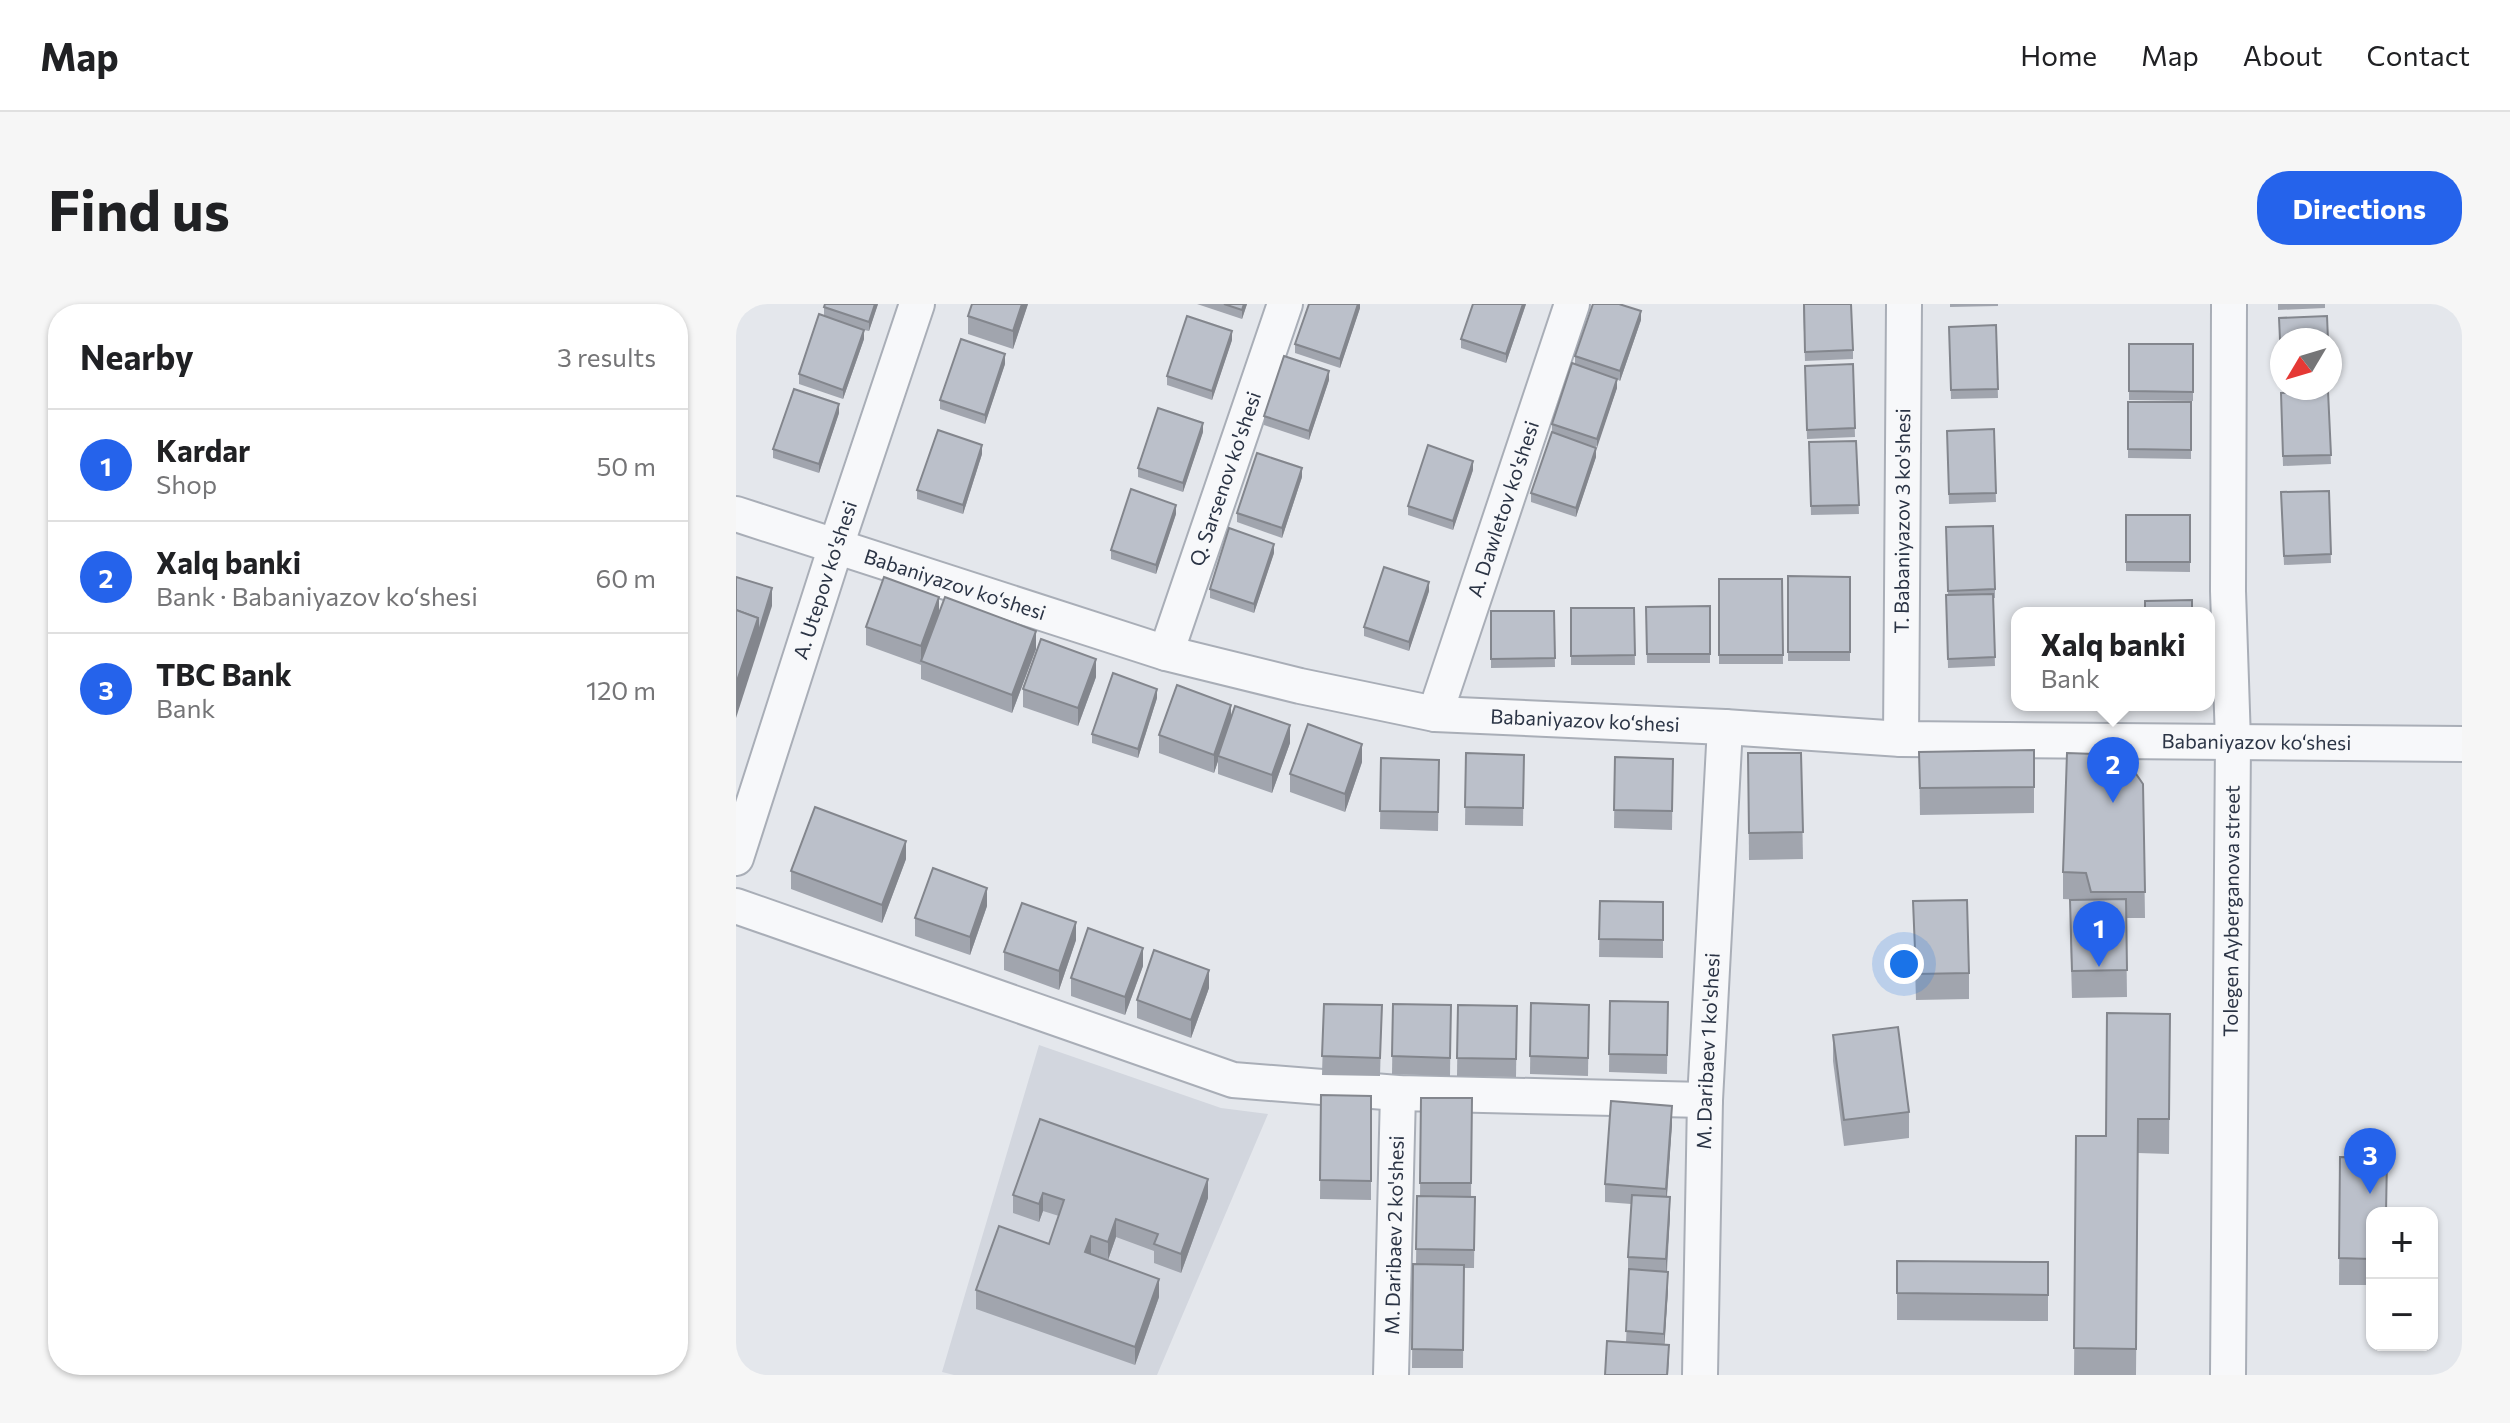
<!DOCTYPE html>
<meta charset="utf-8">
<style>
:root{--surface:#fff;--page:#f6f6f6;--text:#202124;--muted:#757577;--line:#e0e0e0;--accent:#2563eb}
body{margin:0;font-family:Commissioner,sans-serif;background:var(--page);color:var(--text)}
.controls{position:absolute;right:24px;bottom:24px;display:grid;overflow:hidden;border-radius:16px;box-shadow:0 2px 6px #0004}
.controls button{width:72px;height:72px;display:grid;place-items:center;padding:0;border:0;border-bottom:2px solid var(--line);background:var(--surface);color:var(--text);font:40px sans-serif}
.compass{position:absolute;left:1534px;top:24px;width:72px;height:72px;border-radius:50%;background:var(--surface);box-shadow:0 2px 6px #0004;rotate:232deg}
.you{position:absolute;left:1168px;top:660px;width:28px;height:28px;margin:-20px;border:6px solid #fff;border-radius:50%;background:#1a73e8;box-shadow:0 0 0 12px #1a73e833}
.badge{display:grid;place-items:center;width:52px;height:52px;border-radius:50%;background:var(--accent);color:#fff;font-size:26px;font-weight:700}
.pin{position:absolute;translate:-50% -66px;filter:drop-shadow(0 2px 4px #0008)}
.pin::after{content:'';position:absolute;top:42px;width:28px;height:24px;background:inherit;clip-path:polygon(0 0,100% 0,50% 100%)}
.popup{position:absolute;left:1275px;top:303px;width:204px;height:104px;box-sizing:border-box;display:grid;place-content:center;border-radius:16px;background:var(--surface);filter:drop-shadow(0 2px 6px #0005);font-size:26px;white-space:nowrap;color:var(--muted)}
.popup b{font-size:30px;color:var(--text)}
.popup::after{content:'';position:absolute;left:50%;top:100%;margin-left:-16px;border:16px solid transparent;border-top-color:var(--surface)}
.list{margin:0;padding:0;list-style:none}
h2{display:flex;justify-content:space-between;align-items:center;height:104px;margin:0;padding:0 32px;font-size:34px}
h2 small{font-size:26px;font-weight:400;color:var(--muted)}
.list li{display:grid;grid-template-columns:52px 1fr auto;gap:24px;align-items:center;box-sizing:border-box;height:112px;padding:0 32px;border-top:2px solid var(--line)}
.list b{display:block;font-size:30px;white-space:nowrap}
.list p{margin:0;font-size:26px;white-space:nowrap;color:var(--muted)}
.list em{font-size:26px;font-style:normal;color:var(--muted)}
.map{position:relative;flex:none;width:1726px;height:1071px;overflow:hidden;border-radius:32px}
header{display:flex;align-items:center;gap:48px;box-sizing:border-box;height:112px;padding:0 40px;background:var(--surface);border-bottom:2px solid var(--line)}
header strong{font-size:38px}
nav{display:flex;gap:44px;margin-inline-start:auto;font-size:28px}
.intro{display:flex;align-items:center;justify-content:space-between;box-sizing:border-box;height:192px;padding:0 48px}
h1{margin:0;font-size:56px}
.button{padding:20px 36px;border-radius:32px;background:var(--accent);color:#fff;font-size:28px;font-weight:700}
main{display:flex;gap:48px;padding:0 48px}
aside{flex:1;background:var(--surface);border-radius:32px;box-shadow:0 2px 6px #0004}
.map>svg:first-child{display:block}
.built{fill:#d2d6de}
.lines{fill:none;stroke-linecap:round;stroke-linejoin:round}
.minor-casing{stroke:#a9aeb7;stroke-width:38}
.minor{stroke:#f7f8fa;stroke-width:34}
.wall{fill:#a1a5ae}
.shaded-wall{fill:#83868d}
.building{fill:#bbc0ca;stroke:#83868d;stroke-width:2}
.labels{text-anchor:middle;stroke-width:6;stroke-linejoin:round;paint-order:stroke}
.street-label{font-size:20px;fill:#2b3445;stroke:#f4f6f9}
</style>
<header>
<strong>Map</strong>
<nav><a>Home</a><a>Map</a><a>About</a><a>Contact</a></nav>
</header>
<div class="intro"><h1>Find us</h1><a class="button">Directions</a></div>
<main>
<aside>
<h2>Nearby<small>3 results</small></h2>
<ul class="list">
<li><span class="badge">1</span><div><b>Kardar</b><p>Shop</p></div><em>50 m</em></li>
<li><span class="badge">2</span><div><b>Xalq banki</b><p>Bank · Babaniyazov ko‘shesi</p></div><em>60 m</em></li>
<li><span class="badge">3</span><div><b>TBC Bank</b><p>Bank</p></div><em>120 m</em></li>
</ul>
</aside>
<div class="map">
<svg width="1726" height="1071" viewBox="0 0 1726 1071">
<rect width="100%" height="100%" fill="#e4e7ec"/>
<path class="built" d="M303,741L485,804L532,810L421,1071H218L206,1068Z"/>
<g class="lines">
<defs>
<g id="minor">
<path id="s1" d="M0,210L430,349L564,382L699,410L989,423L1165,435L1726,440"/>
<path id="s2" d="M430,349L549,0"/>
<path id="s3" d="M699,410L836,0"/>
<path id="s4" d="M1165,435L1168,0"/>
<path id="s5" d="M0,554L100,242L181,0"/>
<path d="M0,602L497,776L662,789L969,796"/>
<path id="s6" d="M655,1071L662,789"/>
<path id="s7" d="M964,1071L969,796L989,423"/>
<path id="s8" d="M1492,1071L1497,437L1492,287L1493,0"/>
</g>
</defs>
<use href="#minor" class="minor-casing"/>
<use href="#minor" class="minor"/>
</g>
<g class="wall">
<path d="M142,0L133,27L128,26V35L107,95L63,80V70L88,12V3Z"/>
<path d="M292,0L277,45L232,30V12Z"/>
<path d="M461,0H511L506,15Z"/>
<path d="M624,0V4L604,64L559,49V40Z"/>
<path d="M790,0L770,59L725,44V35Z"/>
<path d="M1067,0L1117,46V55L1069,57Z"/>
<path d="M1214,0H1262V2L1214,3Z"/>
<path d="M1542,0H1589V4L1542,6Z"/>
<path d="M1543,14L1546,36V84H1593V85L1546,87Z"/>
<path d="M905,16L884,77L881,75V84L860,144V153L840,213L795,198V189L816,128V120L839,60V52Z"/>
<path d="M1260,21L1262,94L1215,95L1213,23Z"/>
<path d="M496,36L476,96L431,81V72Z"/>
<path d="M1393,40H1457V97L1393,96Z"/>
<path d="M269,60L249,120L204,105V96Z"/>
<path d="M1117,60L1119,133L1071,135L1069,62Z"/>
<path d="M593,76L573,136L528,121V112Z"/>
<path d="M1592,87L1595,160L1547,162L1545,89Z"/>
<path d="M1392,98H1455V155L1392,154Z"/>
<path d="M103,109L83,169L37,154V145Z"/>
<path d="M1258,125L1260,198L1213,200L1211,127Z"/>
<path d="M467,128L447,188L402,173V164Z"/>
<path d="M1120,137L1123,210L1075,211L1073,138Z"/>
<path d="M246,150L227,210L181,195V186Z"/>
<path d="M737,166L717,226L672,211V202Z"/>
<path d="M566,173L546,234L501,218V209Z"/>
<path d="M1593,187L1595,259L1548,261L1545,188Z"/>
<path d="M440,210L420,270L375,255V246Z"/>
<path d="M1390,211H1454V268L1390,267Z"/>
<path d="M1210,223L1259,285V294H1257L1259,362L1212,364L1210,291H1212Z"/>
<path d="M538,249L518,309L474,294V285Z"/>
<path d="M1052,272L1114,273V357H1052Z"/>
<path d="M983,275H1046L1047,360H983Z"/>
<path d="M693,287L673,347L628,332V323Z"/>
<path d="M974,302V359H911L910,303Z"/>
<path d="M835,304H898L899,361H835Z"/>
<path d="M755,307H818L819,363L755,364Z"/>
<path d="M203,309L300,345L276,409L185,375V361L130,341V323Z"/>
<path d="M360,373L342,422L287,403V385Z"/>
<path d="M421,394L402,454L356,439V430Z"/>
<path d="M495,413L554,439L536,489L482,470V457L478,469L423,449V431Z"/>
<path d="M1298,446V509L1184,511L1183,448Z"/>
<path d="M730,449L788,451L787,522L729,521Z"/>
<path d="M1012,449H1065L1067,555L1013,556Z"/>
<path d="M879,453L937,455L936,526L878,524Z"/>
<path d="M645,454L703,456L702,527L644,525Z"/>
<path d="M626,458L609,508L554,488V470Z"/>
<path d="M1407,480L1409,614H1390L1391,693L1336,694L1334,623L1350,596L1327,595V568Z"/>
<path d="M170,555L146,619L55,585V567Z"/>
<path d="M864,597L927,598V654L863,653Z"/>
<path d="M1177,597L1233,669V695L1180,696Z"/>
<path d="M251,602L234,651L179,632V614Z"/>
<path d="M340,636L323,686L268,666V648Z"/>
<path d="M407,662L389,711L335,692V674Z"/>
<path d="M473,684L455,734L401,714V696Z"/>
<path d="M874,697L932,698L931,770L873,768Z"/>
<path d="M795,699L853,701L852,772L794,770Z"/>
<path d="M588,700L646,701L644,772L586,771Z"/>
<path d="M657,700L715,701L714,772L656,770Z"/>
<path d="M722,701L781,702L780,773L721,772Z"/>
<path d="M1434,710L1433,850L1402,849L1400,1071H1338L1340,832H1370Z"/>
<path d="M1097,731L1173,808V834L1108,842L1097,757Z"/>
<path d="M585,791L635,792V896L584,895Z"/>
<path d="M685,794H736L735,893H739L738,964H728L727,1064H676L677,960H680L681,892H684Z"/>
<path d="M304,815L472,894L445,969L418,959V947L380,933L372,956L423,993L399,1061L240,1005V986L313,940L323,912L307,907L303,918L277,909V891Z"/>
<path d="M936,820L931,893L934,911L931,968L932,986L928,1041L933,1059L932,1071H869L890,1038L893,971H892V953L895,900L869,898V880Z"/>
<path d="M1604,853L1636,909V981H1603Z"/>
<path d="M1161,957L1312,958V1017L1161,1016Z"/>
</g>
<g class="shaded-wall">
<path d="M139,0H142L133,27V18Z"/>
<path d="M286,0H292L277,45V27Z"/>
<path d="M508,0H511L506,15V6Z"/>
<path d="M622,0H624V4L604,64V55Z"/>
<path d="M787,0H790L770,59V50Z"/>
<path d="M905,7V16L884,77V67Z"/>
<path d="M128,26V35L107,95V86Z"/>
<path d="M496,27V36L476,96V87Z"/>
<path d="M269,50V60L249,120V111Z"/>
<path d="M593,67V76L573,136V127Z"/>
<path d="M881,75V84L861,144V135Z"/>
<path d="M103,100V109L83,169V160Z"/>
<path d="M467,119V128L447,188V179Z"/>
<path d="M246,141V150L227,210V201Z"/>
<path d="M860,144V153L840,213V204Z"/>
<path d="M737,157V166L717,226V217Z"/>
<path d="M566,164V173L546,234V224Z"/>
<path d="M440,201V210L420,270V261Z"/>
<path d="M538,240V249L518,309V300Z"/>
<path d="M693,278V287L673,347V338Z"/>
<path d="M36,284V302L0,414V380L22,314Z"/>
<path d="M203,293V311L185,357V342Z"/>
<path d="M300,327V345L276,409V391Z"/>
<path d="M360,355V373L342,422V404Z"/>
<path d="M421,385V394L402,454V445Z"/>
<path d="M495,401V419L482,452V457L478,469V451Z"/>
<path d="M554,421V439L536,489V471Z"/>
<path d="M626,440V458L609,508V490Z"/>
<path d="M170,537V555L146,619V601Z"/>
<path d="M251,584V602L234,651V633Z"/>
<path d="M340,618V636L323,686V667Z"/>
<path d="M407,644V662L389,711V693Z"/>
<path d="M473,666V684L455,734V716Z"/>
<path d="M936,802V820L930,903V885Z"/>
<path d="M472,875V894L445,969V950Z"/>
<path d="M307,889V907L303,918V900Z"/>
<path d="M934,893V911L930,974V955Z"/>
<path d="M380,915V933L372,956V938Z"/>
<path d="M355,932V950L349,948Z"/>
<path d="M932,968V986L928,1048V1030Z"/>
<path d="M423,975V993L399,1061V1043Z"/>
</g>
<g class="building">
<path d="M89,0H139L133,18L88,3Z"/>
<path d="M236,0H286L277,27L232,12Z"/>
<path d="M488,0H508L506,6Z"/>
<path d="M573,0H622L604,55L559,40Z"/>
<path d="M737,0H787L770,50L725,35Z"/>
<path d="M857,0H883L905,7L884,67L839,52Z"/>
<path d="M1068,0H1115L1117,46L1069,48Z"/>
<path d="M83,10L128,26L107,86L63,70Z"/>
<path d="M451,12L496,27L476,87L431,72Z"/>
<path d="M1591,12L1592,36H1546V78L1543,14Z"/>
<path d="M1260,21L1262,85L1215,86L1213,23Z"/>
<path d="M225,35L269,50L249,111L204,96Z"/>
<path d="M1393,40H1457V88L1393,87Z"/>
<path d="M548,52L593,67L573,127L528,112Z"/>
<path d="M836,59L881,75L861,135L816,120Z"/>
<path d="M1117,60L1119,124L1071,126L1069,62Z"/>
<path d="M58,85L103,100L83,160L37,145Z"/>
<path d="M1592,87L1595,151L1547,152L1545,89Z"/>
<path d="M1392,98H1455V146L1392,145Z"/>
<path d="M422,104L467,119L447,179L402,164Z"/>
<path d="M1258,125L1260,189L1213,190L1211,127Z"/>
<path d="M202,126L246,141L227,201L181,186Z"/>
<path d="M816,128L860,144L840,204L795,189Z"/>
<path d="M1120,137L1123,201L1075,202L1073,138Z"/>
<path d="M692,141L737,157L717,217L672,202Z"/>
<path d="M521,149L566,164L546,224L501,209Z"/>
<path d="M395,185L440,201L420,261L375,246Z"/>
<path d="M1593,187L1595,250L1548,252L1545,188Z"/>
<rect x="1390" y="211" width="64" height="47"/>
<path d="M1257,222L1259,285L1212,287L1210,223Z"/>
<path d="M493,224L538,240L518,300L474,285Z"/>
<path d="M648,263L693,278L673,338L628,323Z"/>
<path d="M1052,272L1114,273V348H1052Z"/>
<path d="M0,273L36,284L22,330V314L0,306Z"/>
<path d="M148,273L203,293L185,342L130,323Z"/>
<path d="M983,275H1046L1047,351H983Z"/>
<path d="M1257,290L1259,353L1212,355L1210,291Z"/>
<path d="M209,293L300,327L276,391L185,357Z"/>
<path d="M1456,296V309H1409V297Z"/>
<path d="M974,302V350H911L910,303Z"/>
<path d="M835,304H898L899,351L835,352Z"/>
<path d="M0,306L22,314L0,380Z"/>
<path d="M755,307H818L819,354L755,355Z"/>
<path d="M305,335L360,355L342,404L287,385Z"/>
<path d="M377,369L421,385L402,445L356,430Z"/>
<path d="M441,381L495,401L478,451L423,431Z"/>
<path d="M499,402L554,421L536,471L482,452Z"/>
<path d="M572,420L626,440L609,490L554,470Z"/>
<path d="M1298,446V483L1184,484L1183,448Z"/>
<path d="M730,449L788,451L787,504L729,503Z"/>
<path d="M1012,449H1065L1067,528L1013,529Z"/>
<path d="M1331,449L1387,451L1407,480L1409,588H1355L1350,569L1327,568Z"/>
<path d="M879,453L937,455L936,507L878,506Z"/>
<path d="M645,454L703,456L702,508L644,507Z"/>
<path d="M79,503L170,537L146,601L55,567Z"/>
<path d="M197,564L251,584L234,633L179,614Z"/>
<path d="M1390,595L1391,666L1336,667L1334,596Z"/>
<path d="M1231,596L1233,669L1180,670L1177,597Z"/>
<path d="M864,597L927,598V636L863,635Z"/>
<path d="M286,599L340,618L323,667L268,648Z"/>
<path d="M352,624L407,644L389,693L335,674Z"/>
<path d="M418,646L473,666L455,716L401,696Z"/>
<path d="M874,697L932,698L931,751L873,750Z"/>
<path d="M795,699L853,701L852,754L794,752Z"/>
<path d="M588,700L646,701L644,754L586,752Z"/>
<path d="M657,700L715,701L714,754L656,752Z"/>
<path d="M722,701L781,702L780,755L721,754Z"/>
<path d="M1371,709L1434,710L1433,815H1402L1400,1045L1338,1044L1340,832H1370Z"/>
<path d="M1162,723L1173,808L1108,816L1097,731Z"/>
<path d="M585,791L635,792V877L584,876Z"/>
<path d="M685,794H736L735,879H684Z"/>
<path d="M875,797L936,802L930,885L869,880Z"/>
<path d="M304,815L472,875L445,950L418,940L422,930L380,915L372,938L355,932L349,948L423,975L399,1043L240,986L263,922L313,940L328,896L307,889L303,900L277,891Z"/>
<path d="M1604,853L1651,854L1650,909H1636V955L1603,954Z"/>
<path d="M896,891L934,893L930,955L892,953Z"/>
<path d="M681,892L739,893L738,946L680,945Z"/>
<path d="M1161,957L1312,958V991L1161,989Z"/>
<path d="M677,960L728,961L727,1046L676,1045Z"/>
<path d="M893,965L932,968L928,1030L890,1027Z"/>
<path d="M871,1037L933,1041L931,1071H869Z"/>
</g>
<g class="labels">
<g class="street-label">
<text dy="7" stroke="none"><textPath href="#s2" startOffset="184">Q. Sarsenov ko'shesi</textPath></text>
<text dy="7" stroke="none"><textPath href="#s3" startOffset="216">A. Dawletov ko'shesi</textPath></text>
<text dy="7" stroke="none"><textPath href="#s4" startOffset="218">T. Babaniyazov 3 ko'shesi</textPath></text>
<text dy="7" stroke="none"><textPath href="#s5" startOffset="292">A. Utepov ko'shesi</textPath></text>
<text dy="7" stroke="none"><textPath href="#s1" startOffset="230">Babaniyazov ko‘shesi</textPath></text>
<text dy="7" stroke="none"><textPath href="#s1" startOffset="878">Babaniyazov ko‘shesi</textPath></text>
<text dy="7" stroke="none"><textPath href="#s1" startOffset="1550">Babaniyazov ko‘shesi</textPath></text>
<text dy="7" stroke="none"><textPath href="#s8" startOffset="464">Tolegen Ayberganova street</textPath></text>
<text dy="7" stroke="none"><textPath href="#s7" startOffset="324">M. Daribaev 1 ko'shesi</textPath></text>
<text dy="7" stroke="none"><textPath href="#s6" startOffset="140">M. Daribaev 2 ko'shesi</textPath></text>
</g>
</g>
</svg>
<div class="controls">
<button>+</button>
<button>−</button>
</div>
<svg class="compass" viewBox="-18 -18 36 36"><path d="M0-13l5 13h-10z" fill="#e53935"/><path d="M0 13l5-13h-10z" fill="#757577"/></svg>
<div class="you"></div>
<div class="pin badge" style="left:1363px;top:663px">1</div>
<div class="pin badge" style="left:1377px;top:499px">2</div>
<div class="popup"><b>Xalq banki</b>Bank</div>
<div class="pin badge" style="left:1634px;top:890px">3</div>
</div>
</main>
